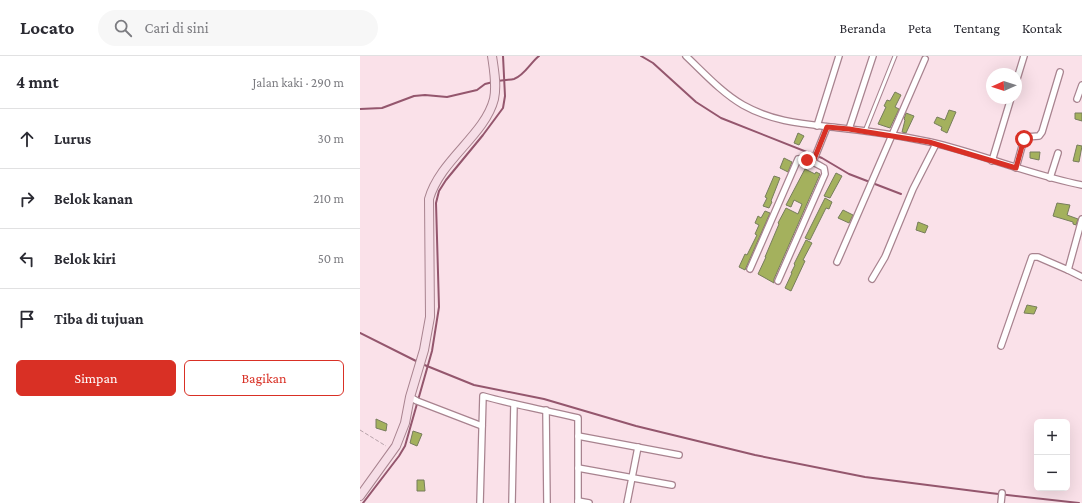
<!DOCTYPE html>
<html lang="id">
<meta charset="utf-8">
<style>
:root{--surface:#fff;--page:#f7f7f7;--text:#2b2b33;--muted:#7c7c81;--line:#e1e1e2;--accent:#d93025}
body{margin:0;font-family:"Crimson Pro",serif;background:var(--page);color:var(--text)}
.controls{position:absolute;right:12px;bottom:12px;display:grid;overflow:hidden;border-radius:6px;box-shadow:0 4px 16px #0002}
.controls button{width:36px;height:36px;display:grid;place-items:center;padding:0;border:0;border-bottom:1px solid var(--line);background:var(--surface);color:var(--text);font:20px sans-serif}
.compass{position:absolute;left:626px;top:12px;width:36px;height:36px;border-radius:50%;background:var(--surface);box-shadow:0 4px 16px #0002;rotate:267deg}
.stop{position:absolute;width:12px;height:12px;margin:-9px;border:3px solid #d93025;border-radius:50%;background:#fff}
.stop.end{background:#d93025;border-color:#fff;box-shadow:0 1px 4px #0008}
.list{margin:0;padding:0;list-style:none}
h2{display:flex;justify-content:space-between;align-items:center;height:52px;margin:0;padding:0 16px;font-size:17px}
h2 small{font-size:13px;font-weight:400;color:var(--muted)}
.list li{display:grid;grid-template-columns:26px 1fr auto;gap:12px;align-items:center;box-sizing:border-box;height:60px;padding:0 16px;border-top:1px solid var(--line)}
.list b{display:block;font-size:15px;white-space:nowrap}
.list em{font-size:13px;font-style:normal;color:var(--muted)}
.actions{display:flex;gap:8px;padding:12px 16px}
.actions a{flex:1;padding:9px 0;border:1px solid var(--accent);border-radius:6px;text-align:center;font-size:14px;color:var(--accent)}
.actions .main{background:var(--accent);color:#fff}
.icon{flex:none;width:22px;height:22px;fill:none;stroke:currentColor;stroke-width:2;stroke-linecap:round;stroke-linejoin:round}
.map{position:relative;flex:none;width:722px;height:447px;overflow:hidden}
header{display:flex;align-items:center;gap:24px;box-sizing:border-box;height:56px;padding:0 20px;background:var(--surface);border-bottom:1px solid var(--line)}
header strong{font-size:19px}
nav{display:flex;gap:22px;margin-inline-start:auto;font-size:14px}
.search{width:280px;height:36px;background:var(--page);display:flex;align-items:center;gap:10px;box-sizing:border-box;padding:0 14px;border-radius:22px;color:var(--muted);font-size:15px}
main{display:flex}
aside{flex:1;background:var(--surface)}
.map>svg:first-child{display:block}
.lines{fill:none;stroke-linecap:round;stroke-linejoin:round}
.stream{stroke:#94566d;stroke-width:2}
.building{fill:#a4b15d;stroke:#777d5c}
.lane-casing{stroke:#a8838f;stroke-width:5}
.street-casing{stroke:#a8838f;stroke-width:8}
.secondary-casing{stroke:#a8838f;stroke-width:10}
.path{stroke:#b7a2a9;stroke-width:1;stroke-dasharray:4 2;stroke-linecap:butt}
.lane{stroke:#fff;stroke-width:3}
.street{stroke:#fff;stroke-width:5.5}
.secondary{stroke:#f6dee7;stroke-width:8}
.route{stroke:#d93025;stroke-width:5}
</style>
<header>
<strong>Locato</strong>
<div class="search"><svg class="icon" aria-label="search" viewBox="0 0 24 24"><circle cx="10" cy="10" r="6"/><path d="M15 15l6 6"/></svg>Cari di sini</div>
<nav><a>Beranda</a><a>Peta</a><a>Tentang</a><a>Kontak</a></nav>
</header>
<main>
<aside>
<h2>4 mnt<small>Jalan kaki · 290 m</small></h2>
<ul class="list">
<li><svg class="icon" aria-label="ahead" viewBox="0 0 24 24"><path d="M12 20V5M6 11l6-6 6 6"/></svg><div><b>Lurus</b></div><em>30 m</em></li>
<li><svg class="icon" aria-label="right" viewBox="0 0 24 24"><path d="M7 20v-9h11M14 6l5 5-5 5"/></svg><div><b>Belok kanan</b></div><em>210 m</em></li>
<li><svg class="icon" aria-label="left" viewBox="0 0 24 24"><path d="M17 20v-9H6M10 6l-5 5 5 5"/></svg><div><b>Belok kiri</b></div><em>50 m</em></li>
<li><svg class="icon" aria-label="arrive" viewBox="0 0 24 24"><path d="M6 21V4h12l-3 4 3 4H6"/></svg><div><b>Tiba di tujuan</b></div></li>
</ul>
<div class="actions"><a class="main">Simpan</a><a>Bagikan</a></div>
</aside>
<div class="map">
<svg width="722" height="447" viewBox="0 0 722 447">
<rect width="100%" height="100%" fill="#fae1e9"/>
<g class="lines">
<g class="stream">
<path d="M281,0L293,7L336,46L361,62L462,102L489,118L541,138"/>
<path d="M138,25C143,24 149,24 154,23C164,20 171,6 179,0"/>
<path d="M0,53L22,52L54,40L65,39L87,41L117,34L125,28L133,26"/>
<path d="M0,277L58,306"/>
<path d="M62,308L114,329L184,343L276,370L395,399L505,421L630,437L719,447"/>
<path d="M3,447L39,400L45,390L72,295L79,251L76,147L79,135L86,124L123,79L143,52L145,40L143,0"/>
</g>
</g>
<g class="building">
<path d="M535,36L541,39L535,51L539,53L530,72L518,68L526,51L524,50L527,44L530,45Z"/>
<path d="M589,54L596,56L587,77L581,74L582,71L574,67L577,61L585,64Z"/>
<path d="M546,57L554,60L546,77L542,76L545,64L544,63Z"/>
<path d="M715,57H722V65L715,63Z"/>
<path d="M438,77L444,80L439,89L434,87Z"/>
<path d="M717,89L722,90L719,106L713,105Z"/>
<path d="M670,96H680L679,104L670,102Z"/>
<path d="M424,102L432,106L428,116L420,112Z"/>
<path d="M445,113L455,118L456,116L460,118L414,223V227L398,218L406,201H405L419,168L418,167L426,152L438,158L442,148L434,144L431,151L426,149Z"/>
<path d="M476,117L482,120L470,142L464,140Z"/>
<path d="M414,120L420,122L411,145L412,146L409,152L403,150L407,142L405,141Z"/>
<path d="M465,142L472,146L469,153L466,152L450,184L445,182Z"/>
<path d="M697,147L710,149L707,159L718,163L716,169L713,168V166L693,160Z"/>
<path d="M483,154L493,159L489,167L478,162Z"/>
<path d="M405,155L410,157L385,214L379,211L385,198L387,199L397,179L395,178L399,169L395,167L398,160L401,162Z"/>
<path d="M558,166L568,170L565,177L556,174Z"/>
<path d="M446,184L452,187L443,204L445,205L431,235L425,232L432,217H431L435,209L434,208Z"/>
<path d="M667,249L677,251L674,258L664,257Z"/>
<path d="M16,363L27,368L26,375L16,372Z"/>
<path d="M53,375L62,378L57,390L50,387Z"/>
<path d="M57,424H64L65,435H57Z"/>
</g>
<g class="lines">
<defs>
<path id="lane" d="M505,75L535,0"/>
<g id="street">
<path d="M326,0C344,17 362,37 383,49C415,67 446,68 480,72C510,75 541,80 570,86C622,98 670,119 722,129"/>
<path d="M656,26L664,0"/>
<path d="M717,43L722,29"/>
<path d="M457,70L479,0"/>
<path d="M489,73L513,0"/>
<path d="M632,105L651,42"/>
<path d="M453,106L467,71"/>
<path d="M656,112L664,83L666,81L679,80L682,76L700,16"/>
<path d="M690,122L698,97"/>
<path d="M477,206L565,3"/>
<path d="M390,213L438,103C446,101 457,108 464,112L465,118L418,225"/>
<path d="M708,214L722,221"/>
<path d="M512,223L525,201L553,133L576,88"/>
<path d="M641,290L672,201H678L708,214L722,163"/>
<path d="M50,341L57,345L122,370"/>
<path d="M186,354L187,447"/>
<path d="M218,380L319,399"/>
<path d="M218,412L312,429"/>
<path d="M218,445L229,447"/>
<path d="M120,447L123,340C154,349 186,354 218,362V447"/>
<path d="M152,447L154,348"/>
<path d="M267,447L278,391"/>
<path d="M641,447L642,437"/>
</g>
<path id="secondary" d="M0,440L36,390L45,367L50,341L64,294L70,261L69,143C80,104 125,79 134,43C137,29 134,14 132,0"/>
</defs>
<use href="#lane" class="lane-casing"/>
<use href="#street" class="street-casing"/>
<use href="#secondary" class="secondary-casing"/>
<path class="path" d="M0,374L26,390"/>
<use href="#lane" class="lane"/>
<use href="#street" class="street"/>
<use href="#secondary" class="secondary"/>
</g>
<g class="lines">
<path class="route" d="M447,104L453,106L467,71L489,73L569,86L656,112L664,83"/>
</g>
</svg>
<div class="controls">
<button>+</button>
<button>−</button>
</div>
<svg class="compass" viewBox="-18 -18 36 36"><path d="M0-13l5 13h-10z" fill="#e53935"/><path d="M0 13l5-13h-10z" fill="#7c7c81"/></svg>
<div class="stop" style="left:664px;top:83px"></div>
<div class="stop end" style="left:447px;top:104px"></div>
</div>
</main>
